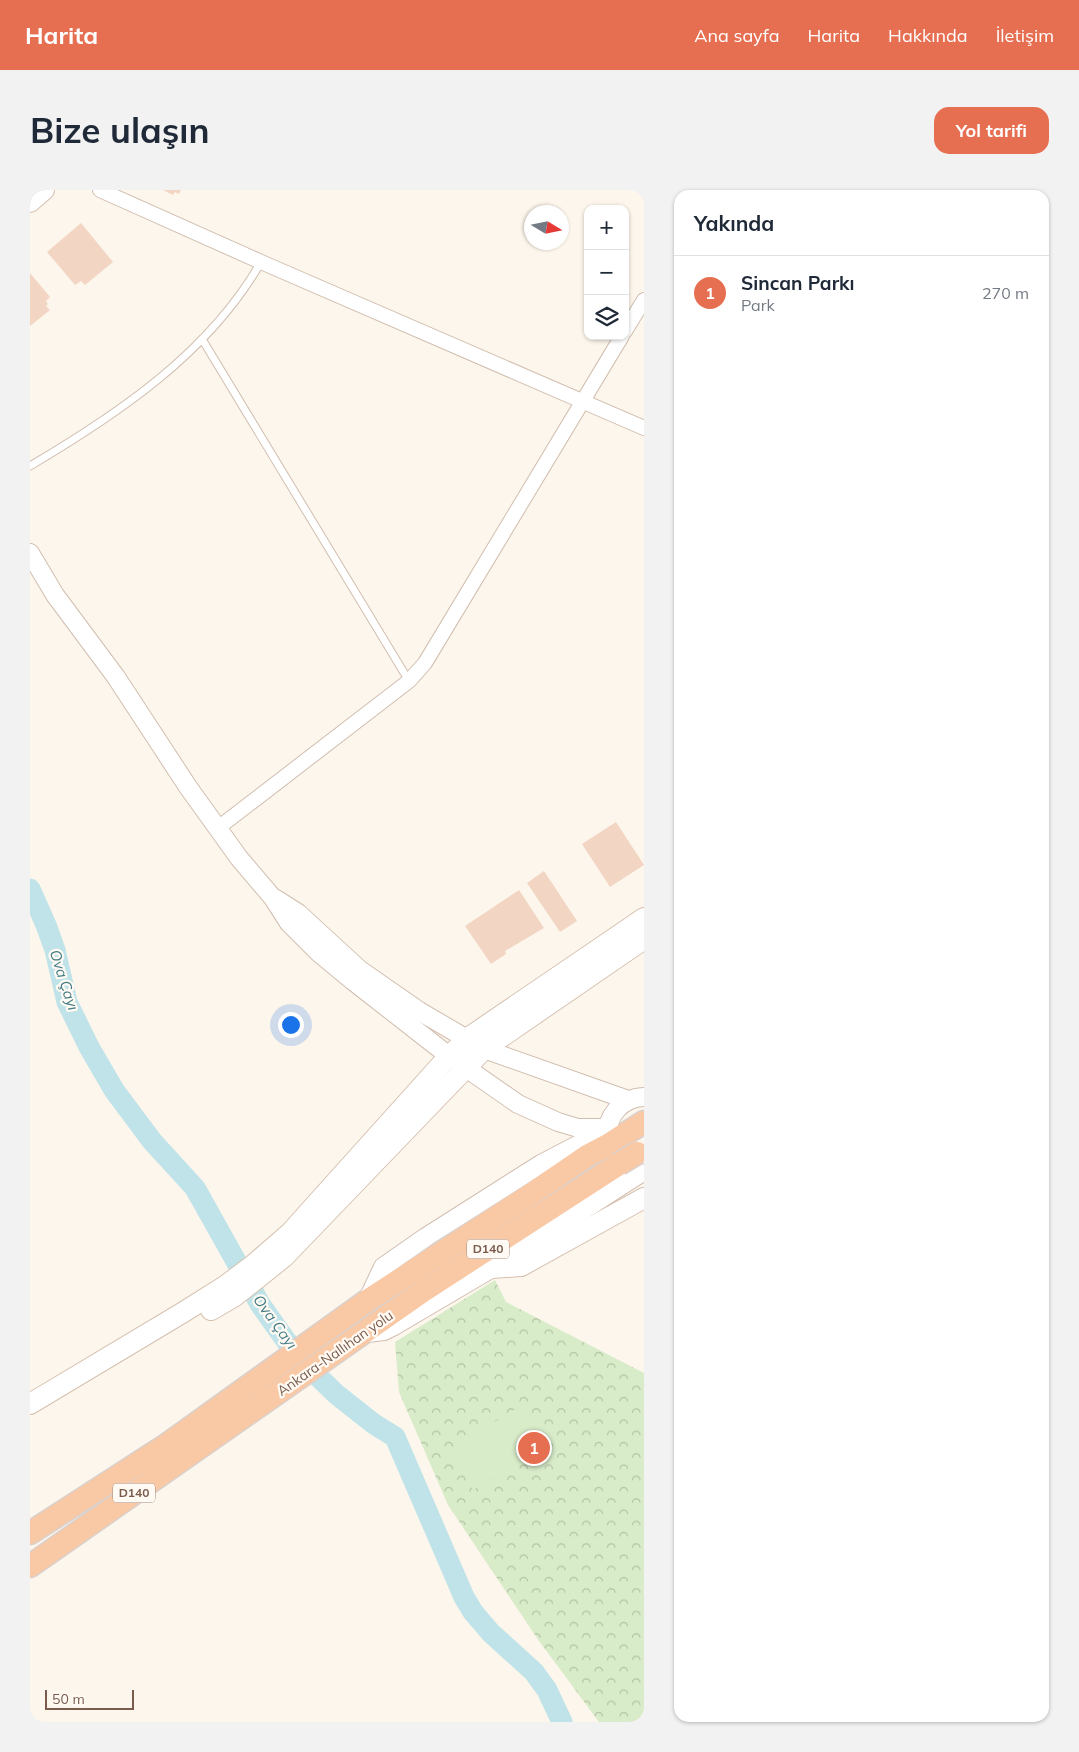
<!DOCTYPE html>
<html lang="tr">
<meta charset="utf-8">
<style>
:root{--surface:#fff;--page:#f2f2f3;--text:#1f2937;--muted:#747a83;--line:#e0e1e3;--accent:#e76f51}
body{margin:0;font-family:Mulish,sans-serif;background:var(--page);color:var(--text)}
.controls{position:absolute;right:15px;top:15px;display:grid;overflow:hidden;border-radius:10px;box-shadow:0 1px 4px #0004}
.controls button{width:45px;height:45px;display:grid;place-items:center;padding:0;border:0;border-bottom:1px solid var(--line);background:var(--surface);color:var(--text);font:25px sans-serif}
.compass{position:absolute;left:494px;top:15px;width:45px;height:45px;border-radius:50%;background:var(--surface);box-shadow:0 1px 4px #0004;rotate:100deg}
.scale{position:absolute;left:15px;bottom:12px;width:89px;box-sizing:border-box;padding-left:5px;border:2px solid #7a5c4d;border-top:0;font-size:14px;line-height:18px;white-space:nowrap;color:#7a5c4d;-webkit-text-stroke:4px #fffaf3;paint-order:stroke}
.you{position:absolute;left:260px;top:834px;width:18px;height:18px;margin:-12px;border:4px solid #fff;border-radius:50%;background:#1a73e8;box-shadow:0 0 0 8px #1a73e833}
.badge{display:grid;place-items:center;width:32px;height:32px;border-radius:50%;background:var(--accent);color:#fff;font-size:16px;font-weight:700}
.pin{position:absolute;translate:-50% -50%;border:2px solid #fff;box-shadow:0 1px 5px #0006}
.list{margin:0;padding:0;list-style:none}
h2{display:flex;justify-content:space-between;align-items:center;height:65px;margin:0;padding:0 20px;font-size:21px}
h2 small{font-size:16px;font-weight:400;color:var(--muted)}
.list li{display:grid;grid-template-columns:32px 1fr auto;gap:15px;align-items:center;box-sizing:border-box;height:75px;padding:0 20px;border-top:1px solid var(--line)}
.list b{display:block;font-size:19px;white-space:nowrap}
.list p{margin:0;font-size:16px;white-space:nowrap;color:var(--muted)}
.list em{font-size:16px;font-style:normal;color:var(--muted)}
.icon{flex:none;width:28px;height:28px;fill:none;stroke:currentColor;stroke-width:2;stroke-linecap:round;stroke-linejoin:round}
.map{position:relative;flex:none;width:614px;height:1532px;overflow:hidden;border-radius:15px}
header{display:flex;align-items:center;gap:30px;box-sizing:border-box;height:70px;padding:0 25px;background:var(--accent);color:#fff}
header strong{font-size:24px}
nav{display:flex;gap:28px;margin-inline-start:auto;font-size:18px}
.intro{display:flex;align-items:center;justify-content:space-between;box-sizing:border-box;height:120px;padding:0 30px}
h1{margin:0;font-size:35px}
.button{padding:12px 22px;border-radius:15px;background:var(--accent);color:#fff;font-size:18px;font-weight:700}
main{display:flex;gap:30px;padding:0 30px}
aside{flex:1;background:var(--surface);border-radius:15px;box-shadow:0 1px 4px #0004}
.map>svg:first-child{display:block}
.forest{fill:url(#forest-crowns)}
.pitch{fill:#d8ecc9}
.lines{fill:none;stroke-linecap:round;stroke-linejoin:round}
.river{stroke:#bfe3e8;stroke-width:21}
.building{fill:#f3d5c3}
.service-casing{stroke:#d1beb0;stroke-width:9}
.minor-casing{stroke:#d1beb0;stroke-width:16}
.tertiary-casing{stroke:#d1beb0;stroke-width:20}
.secondary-casing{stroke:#d6c0b0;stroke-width:22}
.trunk-casing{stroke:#dad1cd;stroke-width:25}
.service{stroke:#fff;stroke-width:7}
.minor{stroke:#fff;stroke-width:14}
.tertiary{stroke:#fff;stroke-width:18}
.secondary{stroke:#fff;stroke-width:20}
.trunk{stroke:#f9c8a4;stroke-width:22}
.trunk-bridge-casing{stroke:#dad1cd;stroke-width:25;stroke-linecap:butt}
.trunk-bridge{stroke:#f9c8a4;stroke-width:22}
.labels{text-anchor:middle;stroke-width:4.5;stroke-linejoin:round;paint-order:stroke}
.shield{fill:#fffaf3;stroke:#a28b7f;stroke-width:1}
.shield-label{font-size:12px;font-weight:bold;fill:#7a5c4d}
.street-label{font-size:14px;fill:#7a5c4d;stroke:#fffaf3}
.water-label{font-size:15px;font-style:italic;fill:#437c86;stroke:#fffaf3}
</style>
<header>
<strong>Harita</strong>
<nav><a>Ana sayfa</a><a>Harita</a><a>Hakkında</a><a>İletişim</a></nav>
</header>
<div class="intro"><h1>Bize ulaşın</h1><a class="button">Yol tarifi</a></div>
<main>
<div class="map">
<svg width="614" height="1532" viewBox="0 0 614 1532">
<defs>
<pattern id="forest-crowns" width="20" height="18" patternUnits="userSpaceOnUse" patternTransform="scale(1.25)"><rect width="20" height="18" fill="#d8ecc9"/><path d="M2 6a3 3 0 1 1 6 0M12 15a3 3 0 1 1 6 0" fill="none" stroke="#b4c2a5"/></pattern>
</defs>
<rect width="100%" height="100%" fill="#fdf6ec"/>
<path class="forest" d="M465,1090L476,1112L614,1183V1532H569L509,1451L418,1315L369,1202L365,1152Z"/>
<path class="pitch" d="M489,1217L513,1257L443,1300L419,1260Z"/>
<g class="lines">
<path class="river" d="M0,699L16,735L25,760L37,812L59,857L84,900L122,951L165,998L230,1114L257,1152L272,1171L306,1204L344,1234L365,1247L434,1407L443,1422L461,1443L504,1482L517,1500L532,1532"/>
</g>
<g class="building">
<path d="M133,0H151L149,4L145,2L143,5Z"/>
<path d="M51,33L83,72L55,95L51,91L45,95L17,62Z"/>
<path d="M0,83L20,107L16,111L18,114L16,116L20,120L0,136Z"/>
<path d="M586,632L614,675L580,697L552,654Z"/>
<path d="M514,681L547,731L530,742L497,693Z"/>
<path d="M489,700L514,738L475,761L476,764L461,774L435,736Z"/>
</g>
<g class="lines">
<defs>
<g id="service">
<path d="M172,149L379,491"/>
<path d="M0,276C88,224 179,163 231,72"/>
</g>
<g id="minor">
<path d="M70,0L231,72L614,238"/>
<path d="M595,141L614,110"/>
<path d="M188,638L379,491L395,473L592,146"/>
</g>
<g id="tertiary">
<path d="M0,363L25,405L86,487L158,597L209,668L243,708L259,733L288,762L323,791L419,866L488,914L528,932L548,938H577"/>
<path d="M246,709L268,723L330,780L389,821L454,859L598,910"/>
<path d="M577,949C576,926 591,908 614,907"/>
<path d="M337,1111L353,1077L396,1047L511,974L576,940"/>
<path d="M337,1143L354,1141L364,1136L471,1073L611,983"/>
</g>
<g id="secondary">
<path d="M0,12L14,0"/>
<path d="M461,1078L491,1076L614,1008"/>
<path d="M181,1120L205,1106L254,1067L454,859L614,749"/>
<path d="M0,1214L152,1123L195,1096L223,1075L261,1042L277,1024L419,866L438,848L614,728"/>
</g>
<g id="trunk">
<path d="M0,1343L138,1254L337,1111L497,1007L557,966L578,955L614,932"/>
<path d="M0,1376L393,1101L589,974"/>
</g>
</defs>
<use href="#service" class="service-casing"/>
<use href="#minor" class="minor-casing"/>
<use href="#tertiary" class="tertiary-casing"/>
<use href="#secondary" class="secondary-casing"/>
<use href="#trunk" class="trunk-casing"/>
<use href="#service" class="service"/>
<use href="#minor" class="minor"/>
<use href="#tertiary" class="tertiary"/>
<use href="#secondary" class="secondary"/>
<use href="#trunk" class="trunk"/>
<defs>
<path id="trunk-bridge" d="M589,974L607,963"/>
</defs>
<use href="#trunk-bridge" class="trunk-bridge-casing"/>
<use href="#trunk-bridge" class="trunk-bridge"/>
</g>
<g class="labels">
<g class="shield">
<rect x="437" y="1049.5" width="42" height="19" rx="4"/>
<rect x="83" y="1293.5" width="42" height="19" rx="4"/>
</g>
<g class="shield-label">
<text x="458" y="1063">D140</text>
<text x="104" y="1307">D140</text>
</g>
<g class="street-label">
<text transform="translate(305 1163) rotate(-35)" y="5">Ankara-Nallıhan yolu</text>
</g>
<g class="water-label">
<text transform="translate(34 790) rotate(72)" y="5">Ova Çayı</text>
<text transform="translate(245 1132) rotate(54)" y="5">Ova Çayı</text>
</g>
</g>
</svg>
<div class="controls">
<button>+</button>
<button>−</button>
<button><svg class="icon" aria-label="layers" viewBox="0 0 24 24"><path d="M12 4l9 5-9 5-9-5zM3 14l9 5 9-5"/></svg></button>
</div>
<svg class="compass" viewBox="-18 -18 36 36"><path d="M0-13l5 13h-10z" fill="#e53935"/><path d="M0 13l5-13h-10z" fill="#747a83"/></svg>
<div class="scale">50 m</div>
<div class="you"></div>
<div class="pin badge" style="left:504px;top:1258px">1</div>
</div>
<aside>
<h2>Yakında<small></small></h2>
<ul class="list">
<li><span class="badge">1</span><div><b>Sincan Parkı</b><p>Park</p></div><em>270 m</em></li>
</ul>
</aside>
</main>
